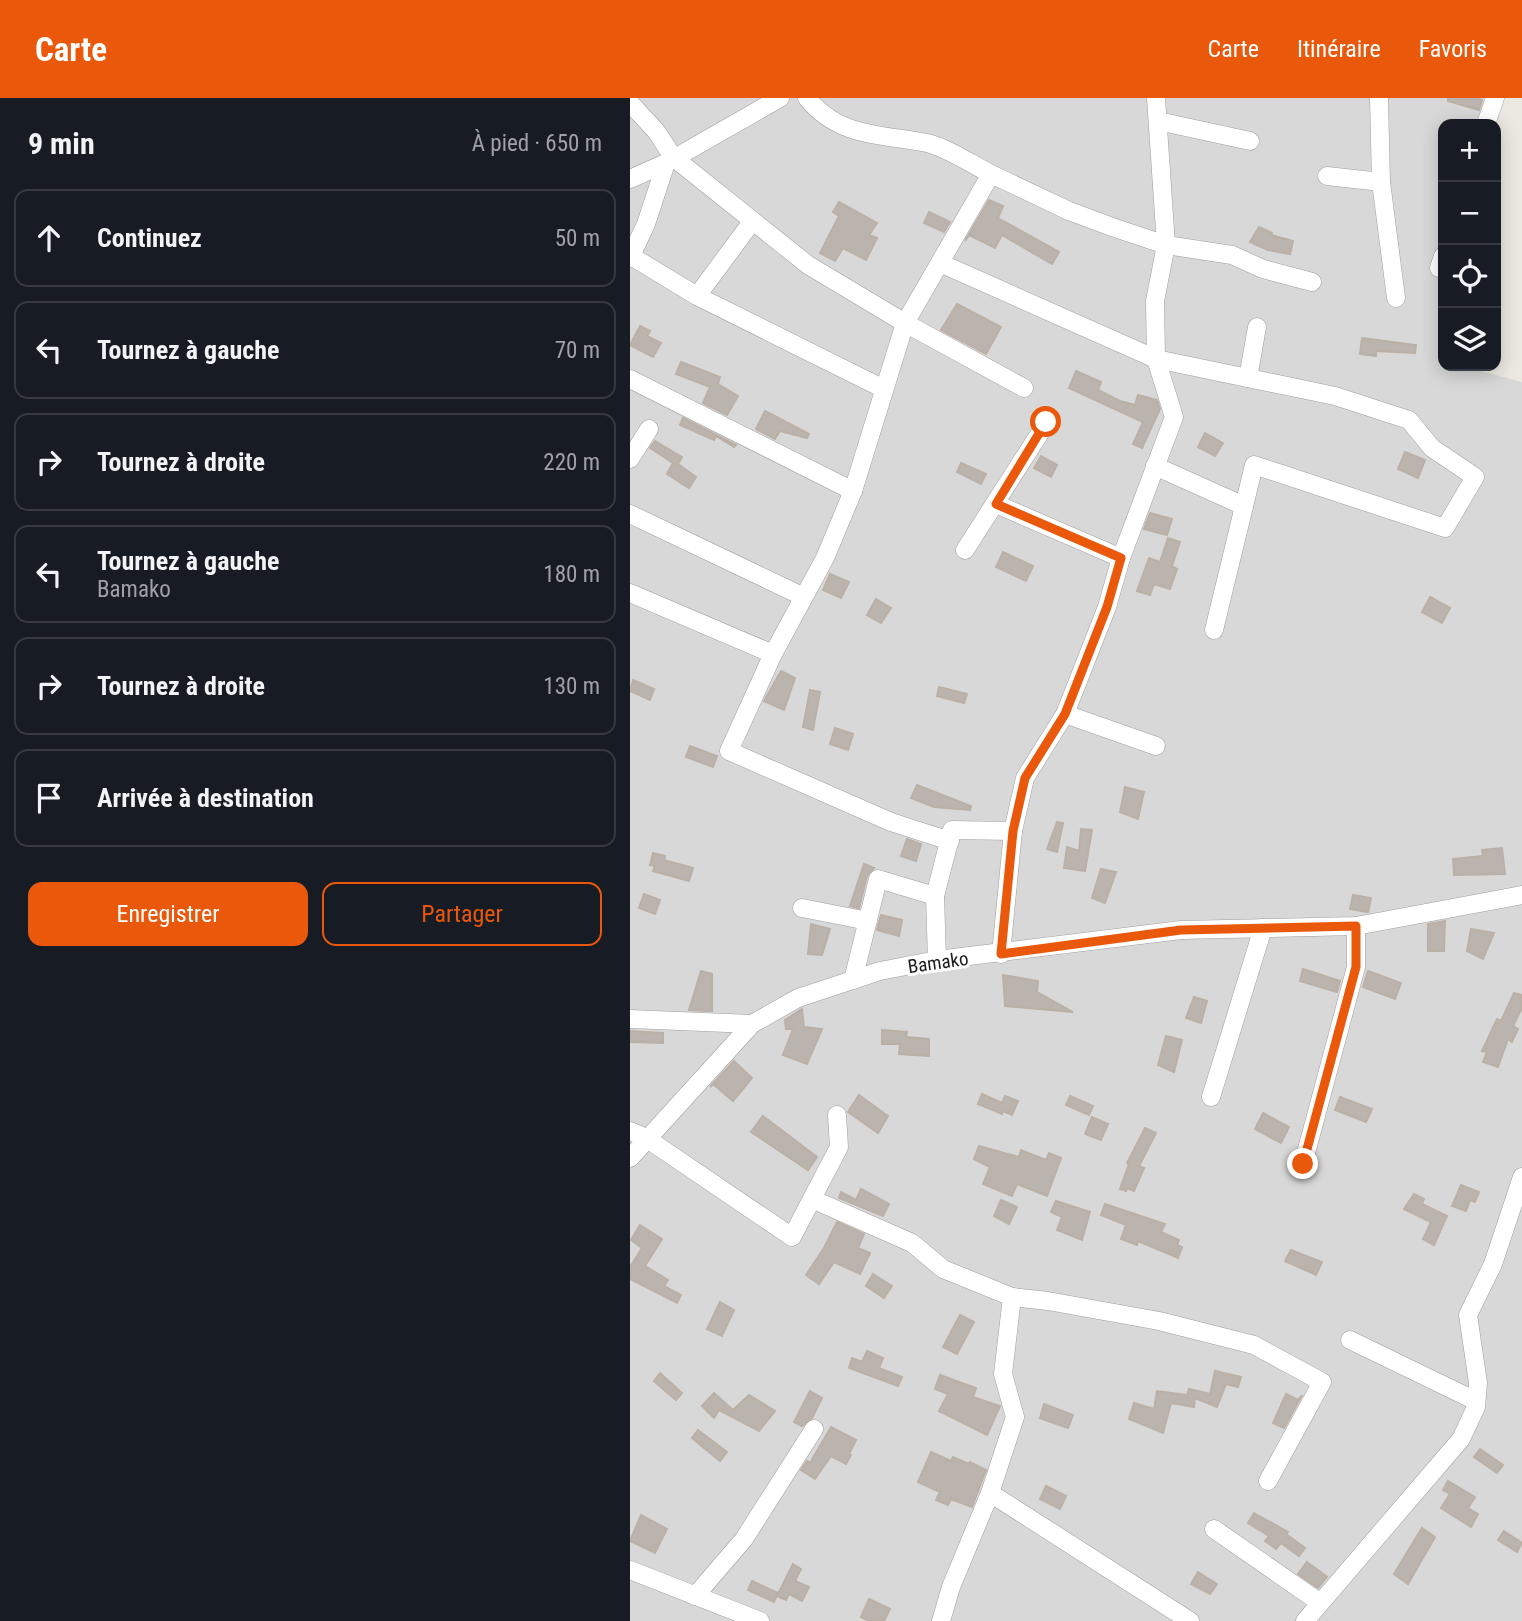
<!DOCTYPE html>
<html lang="fr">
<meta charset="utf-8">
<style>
:root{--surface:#171b24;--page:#242831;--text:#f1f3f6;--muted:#9ea1a6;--line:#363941;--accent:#ea580c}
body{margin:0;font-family:"Roboto Condensed",sans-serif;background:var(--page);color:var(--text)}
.controls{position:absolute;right:21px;top:21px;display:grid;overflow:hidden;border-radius:14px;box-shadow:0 4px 18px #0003}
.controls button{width:63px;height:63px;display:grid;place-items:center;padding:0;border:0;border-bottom:2px solid var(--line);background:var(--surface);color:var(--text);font:35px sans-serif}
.stop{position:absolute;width:21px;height:21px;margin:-16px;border:5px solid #ea580c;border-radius:50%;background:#fff}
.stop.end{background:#ea580c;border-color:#fff;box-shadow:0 2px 7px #0008}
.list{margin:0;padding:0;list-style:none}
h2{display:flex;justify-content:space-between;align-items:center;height:91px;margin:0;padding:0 28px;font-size:30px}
h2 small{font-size:23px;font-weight:400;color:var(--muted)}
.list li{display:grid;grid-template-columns:46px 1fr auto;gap:21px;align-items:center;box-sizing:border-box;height:98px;margin:0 14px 14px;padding:0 14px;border:2px solid var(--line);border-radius:14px}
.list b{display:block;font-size:26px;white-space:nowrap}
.list p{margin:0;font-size:23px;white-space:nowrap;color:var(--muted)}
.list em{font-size:23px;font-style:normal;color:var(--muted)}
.actions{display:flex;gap:14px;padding:21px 28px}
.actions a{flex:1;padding:16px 0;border:2px solid var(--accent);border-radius:14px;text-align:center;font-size:24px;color:var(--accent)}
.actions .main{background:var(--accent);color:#fff}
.icon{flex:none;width:38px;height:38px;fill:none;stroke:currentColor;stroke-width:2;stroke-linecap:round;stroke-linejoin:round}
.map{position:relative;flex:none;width:892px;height:1523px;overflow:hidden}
header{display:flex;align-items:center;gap:42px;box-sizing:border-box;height:98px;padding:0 35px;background:var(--accent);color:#fff}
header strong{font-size:33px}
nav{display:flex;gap:38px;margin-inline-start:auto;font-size:24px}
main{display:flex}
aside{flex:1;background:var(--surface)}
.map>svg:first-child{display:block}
.residential{fill:#d9d8d8}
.building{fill:#bbb4ae;stroke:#bbb0a5;stroke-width:2}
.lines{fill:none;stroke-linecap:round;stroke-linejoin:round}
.minor-casing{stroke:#9f9f9f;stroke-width:19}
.minor{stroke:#fff;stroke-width:18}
.route{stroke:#ea580c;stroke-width:9}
.labels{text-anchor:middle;stroke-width:6;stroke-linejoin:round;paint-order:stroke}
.street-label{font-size:19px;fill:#1b1b1b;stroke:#fff}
</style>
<header>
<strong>Carte</strong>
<nav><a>Carte</a><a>Itinéraire</a><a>Favoris</a></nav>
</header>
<main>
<aside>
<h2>9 min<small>À pied · 650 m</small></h2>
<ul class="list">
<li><svg class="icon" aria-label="ahead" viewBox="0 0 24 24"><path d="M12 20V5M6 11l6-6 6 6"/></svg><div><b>Continuez</b></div><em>50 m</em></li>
<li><svg class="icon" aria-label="left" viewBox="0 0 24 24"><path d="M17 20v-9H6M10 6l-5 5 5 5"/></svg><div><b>Tournez à gauche</b></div><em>70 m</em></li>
<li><svg class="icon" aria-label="right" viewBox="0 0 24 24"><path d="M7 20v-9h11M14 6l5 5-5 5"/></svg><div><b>Tournez à droite</b></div><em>220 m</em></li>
<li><svg class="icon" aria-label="left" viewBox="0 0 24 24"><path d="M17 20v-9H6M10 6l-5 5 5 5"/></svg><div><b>Tournez à gauche</b><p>Bamako</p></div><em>180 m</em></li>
<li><svg class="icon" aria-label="right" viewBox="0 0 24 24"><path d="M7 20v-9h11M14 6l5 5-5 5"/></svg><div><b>Tournez à droite</b></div><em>130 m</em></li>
<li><svg class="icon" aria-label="arrive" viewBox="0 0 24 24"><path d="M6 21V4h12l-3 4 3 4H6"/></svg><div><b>Arrivée à destination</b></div></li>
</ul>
<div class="actions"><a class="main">Enregistrer</a><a>Partager</a></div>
</aside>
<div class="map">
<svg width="892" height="1523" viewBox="0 0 892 1523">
<rect width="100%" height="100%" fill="#ebe8e1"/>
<path class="residential" d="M0,0H854L851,26H813V268H832L892,284V1523H0Z"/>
<g class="building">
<path d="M818,0H846L852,2L849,12L818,3Z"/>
<path d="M359,102L373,108L368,120L429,154L422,166L372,137L365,150L339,137L335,143Z"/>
<path d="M209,104L247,125L239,137L247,140L236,162L213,150L205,163L190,155L209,118L203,114Z"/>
<path d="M299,114L320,124L314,134L294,125Z"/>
<path d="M629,129L642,135L641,137L663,143L660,156L638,152L620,144Z"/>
<path d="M327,206L371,229L356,256L311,232Z"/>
<path d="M10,228L20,233L17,238L31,245L23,259L0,247Z"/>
<path d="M732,240L786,247L785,255L746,253V258L730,256Z"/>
<path d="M51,264L90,279L88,286L108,298L97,317L73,305L80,289L46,276Z"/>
<path d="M446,273L471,284L468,292L490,303L505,307L508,297L527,302L530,311L512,350L503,346L513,324L439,290Z"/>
<path d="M135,313L179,336L177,340L150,333L145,341L126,331Z"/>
<path d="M53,320L106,347L104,349L86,338L84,342L50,327Z"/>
<path d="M575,335L593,345L585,358L568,349Z"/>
<path d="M25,343L52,359L48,366L66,379L59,390L37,376L43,365L20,350Z"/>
<path d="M775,354L795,362L788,380L768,371Z"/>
<path d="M411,358L427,367L421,379L404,370Z"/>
<path d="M331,365L356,376L351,386L327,374Z"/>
<path d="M520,415L542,421L537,437L514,431Z"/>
<path d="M538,440L550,444L542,468L547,471L540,491L524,486L520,497L507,493L519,460L530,464Z"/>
<path d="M373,454L403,468L396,483L366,469Z"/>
<path d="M200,476L219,484L211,500L193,492Z"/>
<path d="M800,499L820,510L812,525L792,514Z"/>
<path d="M246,501L261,510L251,525L237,517Z"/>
<path d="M151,573L165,580L154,612L134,603Z"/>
<path d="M3,582L24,591L20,602L0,593Z"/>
<path d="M309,589L337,596L334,605L307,598Z"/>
<path d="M180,592L190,594L183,632L173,629Z"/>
<path d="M205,630L223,636L218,652L200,646Z"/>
<path d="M60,648L87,658L83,669L56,659Z"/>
<path d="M287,687L341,708L340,712L304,709L281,700Z"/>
<path d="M495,689L514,694L508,721L490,714Z"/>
<path d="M427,724L433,725L427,754L417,751Z"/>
<path d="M451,731L462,732L455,773L434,770L437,749L449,753Z"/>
<path d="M277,741L291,746L286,763L271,758Z"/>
<path d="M872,750L875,776L824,777L823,761L853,758L852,752Z"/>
<path d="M23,755L35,758L34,762L63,770L59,783L23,773L25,768L20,767Z"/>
<path d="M234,766L244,770L237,778L229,810L220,808Z"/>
<path d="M471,771L486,774L475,805L462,800Z"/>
<path d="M14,796L30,802L25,816L9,810Z"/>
<path d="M723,797L741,800L738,814L720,811Z"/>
<path d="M251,817L272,822L269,838L247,832Z"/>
<path d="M815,823L814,853H798V826Z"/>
<path d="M181,826L200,831L192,857L178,856Z"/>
<path d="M841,831L864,835L853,861L837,853Z"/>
<path d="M673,871L710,883L707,894L670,883Z"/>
<path d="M71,873L82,876V913L59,912Z"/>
<path d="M738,873L771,885L765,901L733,889Z"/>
<path d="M373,877L408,883L407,894L443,914L375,908Z"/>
<path d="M884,895L892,897V910L883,928L888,931L882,944L878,941L868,969L853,964L857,954L852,953L867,921L871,923Z"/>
<path d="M564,899L577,903L571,925L556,920Z"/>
<path d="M172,911L174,929L192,931L177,966L153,957L163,931H156L155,922Z"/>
<path d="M252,932L277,934L276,939L299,941V958L269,956L270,946H252Z"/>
<path d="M0,933L33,935V945L0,944Z"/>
<path d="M536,938L552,942L544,974L528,967Z"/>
<path d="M104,963L122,980L103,1003L83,986L80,989Z"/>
<path d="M352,996L372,1005L375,998L388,1003L382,1017L373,1013L372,1016L348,1006Z"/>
<path d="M229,997L258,1018L248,1035L218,1014Z"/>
<path d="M440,998L463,1008L459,1017L436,1007Z"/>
<path d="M710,999L742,1011L736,1024L705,1012Z"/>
<path d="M633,1015L659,1029L651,1045L625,1031Z"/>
<path d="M133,1018L187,1059L178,1072L121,1034Z"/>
<path d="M462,1019L478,1026L471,1042L455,1036Z"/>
<path d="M515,1030L526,1035L509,1068L514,1070L504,1093L497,1090L496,1093L490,1091L499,1066L497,1065Z"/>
<path d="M349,1048L389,1059L391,1052L416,1062L419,1055L431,1060L417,1098L387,1086L382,1098L353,1086L360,1069L344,1061Z"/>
<path d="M831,1087L849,1094L845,1104L840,1102L836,1113L822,1108Z"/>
<path d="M231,1091L259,1106L253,1118L209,1100L211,1094L226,1102Z"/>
<path d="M784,1096L794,1101L792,1106L817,1118L804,1147L793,1141L801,1124L774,1111Z"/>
<path d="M371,1102L387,1109L379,1126L364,1118Z"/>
<path d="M426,1103L460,1114L452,1142L427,1132L432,1119L421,1114Z"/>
<path d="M475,1106L535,1126L531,1134L549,1142L547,1147L552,1149L548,1160L508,1143L507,1147L491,1141L496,1127L471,1117Z"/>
<path d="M207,1124L234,1136L228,1150L240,1155L230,1176L204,1164L189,1186L176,1177L194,1150Z"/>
<path d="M10,1127L32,1141L15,1168L38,1182L34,1188L51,1197L47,1205L0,1181V1169L12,1150L1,1142Z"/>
<path d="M661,1152L692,1164L686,1177L655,1163Z"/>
<path d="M243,1176L262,1188L254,1200L236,1188Z"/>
<path d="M90,1204L104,1212L92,1238L77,1231Z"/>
<path d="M330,1217L344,1224L327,1256L313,1249Z"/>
<path d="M237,1253L253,1260L249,1270L272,1279L268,1288L219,1270L222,1260L232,1264Z"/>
<path d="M585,1273L611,1279L608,1289L596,1286L587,1309L565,1300L564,1309L541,1305L533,1335L499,1321L504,1305L524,1311L527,1293L557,1297L559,1291L580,1296Z"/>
<path d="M30,1275L52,1295L46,1302L24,1283Z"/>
<path d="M310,1277L346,1290L343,1299L370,1308L357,1337L309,1313L318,1296L305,1291Z"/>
<path d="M180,1293L192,1300L182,1320L172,1328L164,1324Z"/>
<path d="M84,1295L103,1312L119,1297L145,1313L129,1333L89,1312L84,1320L72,1308Z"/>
<path d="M656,1296L668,1302L672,1297L654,1330L643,1325Z"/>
<path d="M414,1306L443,1317L438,1330L410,1320Z"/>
<path d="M201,1329L226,1342L219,1356L221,1357L216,1366L201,1358L185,1381L171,1372L177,1363L180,1365Z"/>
<path d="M68,1332L97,1354L90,1363L62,1340Z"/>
<path d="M850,1351L873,1367L867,1375L844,1359Z"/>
<path d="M301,1354L321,1363L323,1359L339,1366L340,1364L356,1372L342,1409L321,1401L318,1407L306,1402L310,1394L288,1384Z"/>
<path d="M818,1383L845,1399L838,1410L848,1416L841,1429L811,1410L820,1396L813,1392Z"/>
<path d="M416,1388L436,1398L430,1411L410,1401Z"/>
<path d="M624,1415L658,1434L656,1436L675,1450L669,1458L651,1445L646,1451L635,1443L639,1438L618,1425Z"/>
<path d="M11,1417L37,1431L25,1455L0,1443Z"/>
<path d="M792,1430L805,1439L778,1486L764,1476Z"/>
<path d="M874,1433L892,1445L887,1454L868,1442Z"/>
<path d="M677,1464L697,1479L688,1490L668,1476Z"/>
<path d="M163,1466L171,1471L165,1483L179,1489L172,1503L159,1496L156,1502L147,1498Z"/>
<path d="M568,1474L587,1486L580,1496L561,1486Z"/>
<path d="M122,1483L148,1495L144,1504L118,1492Z"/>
<path d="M239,1501L260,1511L254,1523H239L231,1519Z"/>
</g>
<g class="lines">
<defs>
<g id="minor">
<path d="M177,0C209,40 252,36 297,45C318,50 341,66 361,76L275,225L223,393L195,460L143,556L99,653L261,724L320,743"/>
<path d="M749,0L751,84L766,200"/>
<path d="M0,5L26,33L43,59L178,167L275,225L394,290"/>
<path d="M528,23L620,43"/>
<path d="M856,26L865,0"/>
<path d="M361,76L439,113L485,130L536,147L602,157L633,171L682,184"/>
<path d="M697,78L751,84"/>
<path d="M0,81L36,65L150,0"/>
<path d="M1,158L67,198L254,291"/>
<path d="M0,160L16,126L36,65"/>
<path d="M310,165L526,261L705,298L779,322L802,350L845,379L815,430L624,367L584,532"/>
<path d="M809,170L813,158"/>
<path d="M67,198L121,125"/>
<path d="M618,280L627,229"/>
<path d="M0,281L223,393"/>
<path d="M0,361L19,331"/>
<path d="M525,368L614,408"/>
<path d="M366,406L491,460"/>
<path d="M0,416L172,498"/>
<path d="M335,452L417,324"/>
<path d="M0,495L143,556"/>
<path d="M435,616L526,648"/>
<path d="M172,810L238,823"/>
<path d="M371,856L383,733L395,680L435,616L477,509L491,460L544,319L526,261L525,203L536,147L526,0"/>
<path d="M307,862L305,798L322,732L383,733"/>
<path d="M223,882L248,781L305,798"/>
<path d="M0,921L122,926"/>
<path d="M581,999L633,830"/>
<path d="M0,1033L16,1040L162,1139L209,1049L207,1017"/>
<path d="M0,1060L122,926L168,900L250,873L307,862L551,832L726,828L892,797"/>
<path d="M673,1066L726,869V828"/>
<path d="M182,1101L282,1145L313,1171L382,1199L418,1203L529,1223L624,1247L692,1284L638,1383"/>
<path d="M720,1242L846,1303"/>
<path d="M360,1395L560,1523"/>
<path d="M584,1431L689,1504"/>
<path d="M0,1472L130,1523"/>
<path d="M65,1498L114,1441L184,1331"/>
<path d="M311,1523L321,1489L360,1395L385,1319L373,1276L382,1199"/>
<path d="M675,1523L831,1341L846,1309L848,1285L838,1217L863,1166L892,1079"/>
</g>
</defs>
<use href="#minor" class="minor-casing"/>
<use href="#minor" class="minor"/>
</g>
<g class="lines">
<path class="route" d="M416,324L366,406L491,460L477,509L435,616L395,680L383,733L371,856L551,832L726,828V869L673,1066"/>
</g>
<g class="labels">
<g class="street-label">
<text transform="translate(308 864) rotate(-8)" y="7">Bamako</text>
</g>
</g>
</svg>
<div class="controls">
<button>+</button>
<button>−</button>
<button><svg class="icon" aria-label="locate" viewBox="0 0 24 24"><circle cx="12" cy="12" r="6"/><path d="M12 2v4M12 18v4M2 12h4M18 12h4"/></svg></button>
<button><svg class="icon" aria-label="layers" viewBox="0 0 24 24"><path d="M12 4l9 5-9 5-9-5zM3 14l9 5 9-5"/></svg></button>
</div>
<div class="stop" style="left:416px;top:324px"></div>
<div class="stop end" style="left:673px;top:1066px"></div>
</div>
</main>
